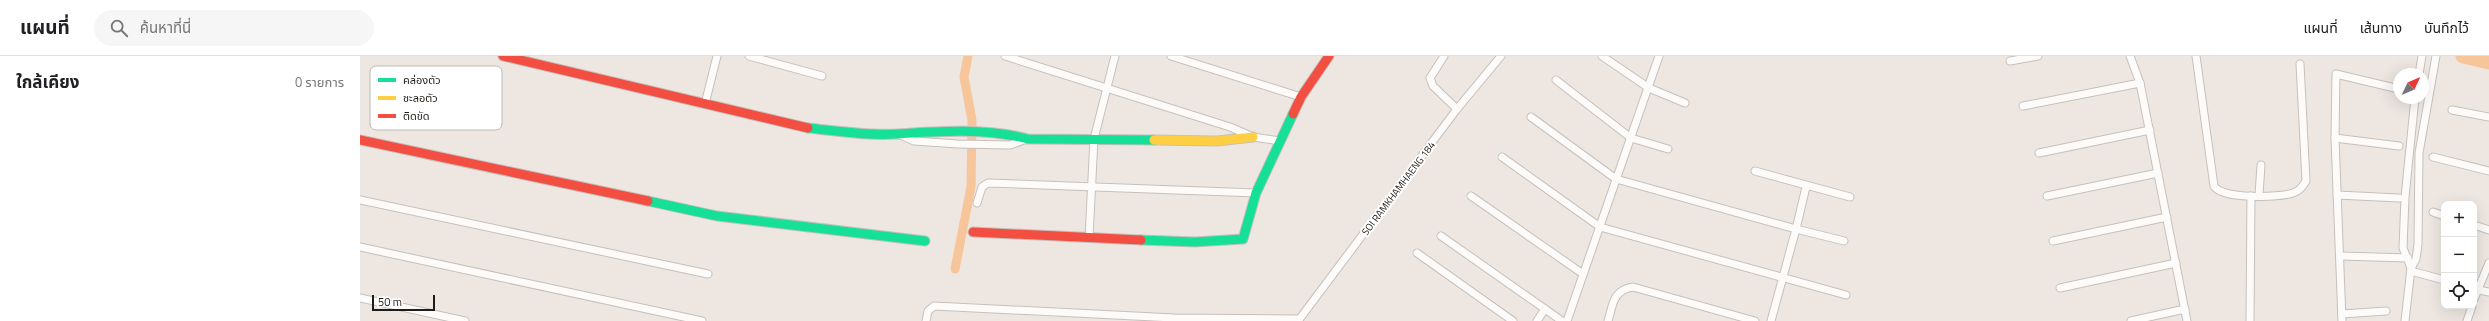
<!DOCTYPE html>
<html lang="th">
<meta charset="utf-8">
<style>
:root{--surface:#fff;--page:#f6f6f6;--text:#202124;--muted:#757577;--line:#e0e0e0}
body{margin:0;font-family:"Titillium Web","Noto Sans Thai",sans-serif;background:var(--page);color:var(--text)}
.controls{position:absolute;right:12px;bottom:12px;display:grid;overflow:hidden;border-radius:8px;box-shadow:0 4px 16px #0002}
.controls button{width:36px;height:36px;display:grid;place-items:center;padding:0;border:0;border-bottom:1px solid var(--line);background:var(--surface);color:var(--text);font:20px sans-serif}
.compass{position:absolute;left:2033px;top:12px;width:36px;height:36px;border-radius:50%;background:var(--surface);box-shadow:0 4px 16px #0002;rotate:46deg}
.scale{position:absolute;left:12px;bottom:10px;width:63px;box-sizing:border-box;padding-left:4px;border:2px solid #1f1b17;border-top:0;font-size:11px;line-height:14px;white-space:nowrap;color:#1f1b17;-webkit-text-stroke:3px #fff;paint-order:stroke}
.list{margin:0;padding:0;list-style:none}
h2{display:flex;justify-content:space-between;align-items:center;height:52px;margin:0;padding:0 16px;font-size:17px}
h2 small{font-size:13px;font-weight:400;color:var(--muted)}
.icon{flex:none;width:22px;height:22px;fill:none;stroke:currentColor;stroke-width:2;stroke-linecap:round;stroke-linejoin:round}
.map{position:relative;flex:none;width:2129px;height:265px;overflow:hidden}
header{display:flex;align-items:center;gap:24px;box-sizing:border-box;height:56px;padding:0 20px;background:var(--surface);border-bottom:1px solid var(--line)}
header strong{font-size:19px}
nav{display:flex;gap:22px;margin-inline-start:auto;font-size:14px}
.search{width:280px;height:36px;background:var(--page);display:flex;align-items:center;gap:10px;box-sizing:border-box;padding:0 14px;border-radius:22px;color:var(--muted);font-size:15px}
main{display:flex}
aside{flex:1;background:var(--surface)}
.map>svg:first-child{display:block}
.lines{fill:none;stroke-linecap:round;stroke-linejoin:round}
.canal{stroke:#f7c59a;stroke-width:9}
.river{stroke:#f7c59a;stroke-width:15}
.street-casing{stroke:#c6c0bc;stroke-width:9}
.fast-casing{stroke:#c6c0bc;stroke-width:11}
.slow-casing{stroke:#c6c0bc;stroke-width:11}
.jam-casing{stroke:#c6c0bc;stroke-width:11}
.street{stroke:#fcfbfa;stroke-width:7}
.fast{stroke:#16e098;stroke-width:9}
.slow{stroke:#ffcf43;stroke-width:9}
.jam{stroke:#f24e42;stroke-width:9}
.labels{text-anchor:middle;stroke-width:4;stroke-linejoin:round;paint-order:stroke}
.street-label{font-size:10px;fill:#1f1b17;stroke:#fff}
.key{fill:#fff;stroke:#bcbbb9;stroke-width:1}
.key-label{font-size:11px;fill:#1f1b17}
</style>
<header>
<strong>แผนที่</strong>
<div class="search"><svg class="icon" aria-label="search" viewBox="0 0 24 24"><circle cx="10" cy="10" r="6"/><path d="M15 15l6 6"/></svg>ค้นหาที่นี่</div>
<nav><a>แผนที่</a><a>เส้นทาง</a><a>บันทึกไว้</a></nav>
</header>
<main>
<aside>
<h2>ใกล้เคียง<small>0 รายการ</small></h2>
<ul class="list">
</ul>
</aside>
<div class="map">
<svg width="2129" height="265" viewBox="0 0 2129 265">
<rect width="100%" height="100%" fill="#eee7e1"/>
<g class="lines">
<path class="canal" d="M595,213L611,131L612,64L604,21L608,0"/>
<path class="river" d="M2103,0L2129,6"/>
<defs>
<g id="street">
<path d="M389,0L462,20"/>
<path d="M645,0L870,71L893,81L920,85"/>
<path d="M811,0L941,41"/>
<path d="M1084,0L1070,22L1073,30L1097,53"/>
<path d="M1242,0L1289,32L1325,47"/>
<path d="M1770,0L1780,27L1827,265"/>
<path d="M1836,0L1854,130C1861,143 1919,142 1933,137C1940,135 1942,131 1946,125L1940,8"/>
<path d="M1650,5L1678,0"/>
<path d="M2059,18L2062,0"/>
<path d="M1196,24L1271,82L1308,93"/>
<path d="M345,48L357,0"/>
<path d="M1663,50L1780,27"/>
<path d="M2092,54L2129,61"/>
<path d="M1171,61L1256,123L1436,173L1446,131"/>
<path d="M538,78L554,85L598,88L650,89L667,83"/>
<path d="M1975,82L2039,90"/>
<path d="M1679,97L1790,74"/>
<path d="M1142,101L1240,171L1486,239"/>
<path d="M2073,101L2129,115"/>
<path d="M1395,115L1490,141"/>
<path d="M1899,139L1901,109"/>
<path d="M1977,139L2039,142"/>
<path d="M1111,140L1223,218"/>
<path d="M1687,140L1798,117"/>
<path d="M0,144L348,218"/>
<path d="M617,147L622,131L628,127L896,137"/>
<path d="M2073,156L2084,160"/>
<path d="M2114,169L2129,174"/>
<path d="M1081,180L1202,265"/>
<path d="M729,181L734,83L755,0"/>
<path d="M1693,185L1807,161"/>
<path d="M0,191L342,265"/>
<path d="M1057,197L1153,265"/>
<path d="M1981,200L2048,202"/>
<path d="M2051,212L2043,192L2045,141L2055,42"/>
<path d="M2051,215L2084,224"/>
<path d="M1700,232L1816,207"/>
<path d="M2114,233L2129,236"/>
<path d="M0,242L105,265"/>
<path d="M2114,243L2129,207"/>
<path d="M1982,258L2026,255"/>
<path d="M566,265L568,255L574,250L814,262L939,263"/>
<path d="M938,265L1097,53L1141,0"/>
<path d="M1177,265L1185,253"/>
<path d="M1207,265L1299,0"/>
<path d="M1248,265C1253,248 1253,234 1273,231L1395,265"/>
<path d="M1411,265L1436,173L1484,185"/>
<path d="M1771,265L1825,253"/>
<path d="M1890,265L1891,140"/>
<path d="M1982,265L1975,82L1976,18L2039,33"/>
<path d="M2045,265L2051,212L2056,203L2058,188L2059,97L2076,0"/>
<path d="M2107,265L2112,250"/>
</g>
<g id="fast">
<path d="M448,72C477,75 508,80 537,78C579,75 627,72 668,83L794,84"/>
<path d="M288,145L357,160L565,185"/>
<path d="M781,184L835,186L883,183L896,137L933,58"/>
</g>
<path id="slow" d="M794,84L857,85L893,81"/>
<g id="jam">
<path d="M143,0L448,72"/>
<path d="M933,58L941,41L969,0"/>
<path d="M0,84L288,145"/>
<path d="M613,176L781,184"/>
</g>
</defs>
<use href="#street" class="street-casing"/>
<use href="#fast" class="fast-casing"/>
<use href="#slow" class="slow-casing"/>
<use href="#jam" class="jam-casing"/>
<use href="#street" class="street"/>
<use href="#fast" class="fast"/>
<use href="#slow" class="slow"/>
<use href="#jam" class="jam"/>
</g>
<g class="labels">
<g class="street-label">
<text transform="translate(1038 132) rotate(-53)" y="4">SOI RAMKHAMHAENG 184</text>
</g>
</g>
<rect x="10" y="10" width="132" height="64" rx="6" class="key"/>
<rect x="18" y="22" width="18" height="4" fill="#16e098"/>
<rect x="18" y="40" width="18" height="4" fill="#ffcf43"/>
<rect x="18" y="58" width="18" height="4" fill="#f24e42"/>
<g class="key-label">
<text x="43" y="28">คล่องตัว</text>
<text x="43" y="46">ชะลอตัว</text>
<text x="43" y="64">ติดขัด</text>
</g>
</svg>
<div class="controls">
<button>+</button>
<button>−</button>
<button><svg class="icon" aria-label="locate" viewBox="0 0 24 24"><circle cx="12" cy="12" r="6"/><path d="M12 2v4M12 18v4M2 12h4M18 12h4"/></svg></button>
</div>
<svg class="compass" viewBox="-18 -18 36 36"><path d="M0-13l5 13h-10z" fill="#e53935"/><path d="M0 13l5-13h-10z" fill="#757577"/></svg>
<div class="scale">50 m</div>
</div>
</main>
